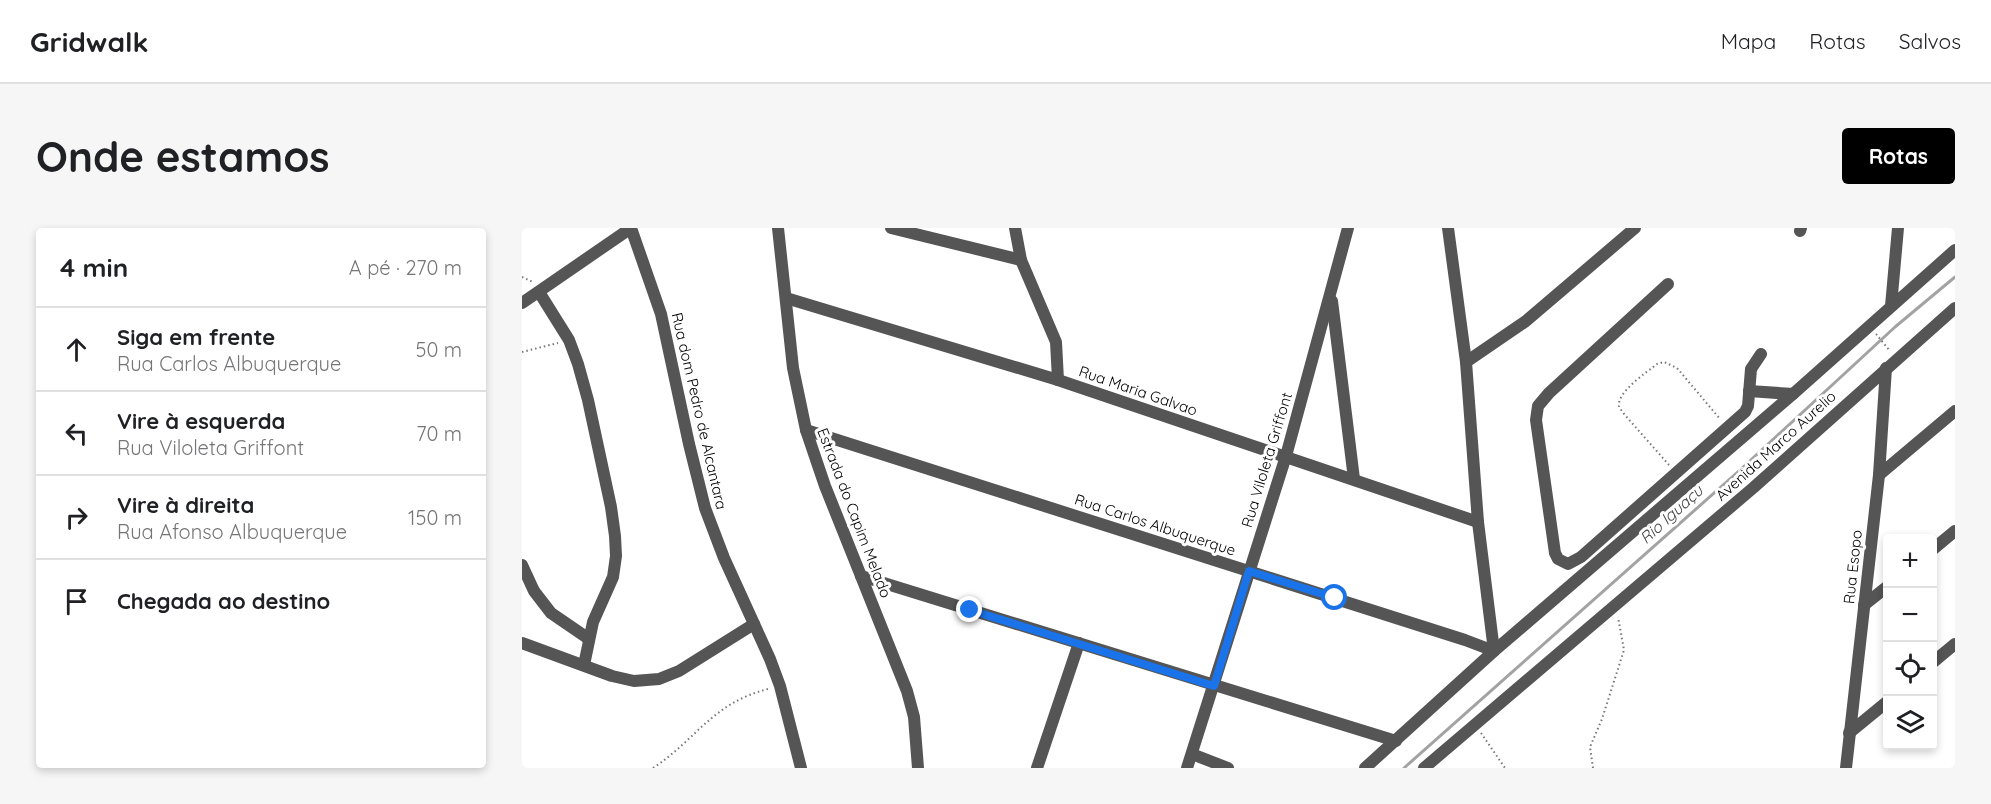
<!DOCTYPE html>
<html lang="pt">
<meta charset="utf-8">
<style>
:root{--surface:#fff;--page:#f6f6f6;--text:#202124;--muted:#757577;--line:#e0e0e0;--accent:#000}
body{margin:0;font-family:Quicksand,sans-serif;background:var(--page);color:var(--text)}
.controls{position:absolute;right:18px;bottom:18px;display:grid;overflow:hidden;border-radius:6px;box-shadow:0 3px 9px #0003}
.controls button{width:54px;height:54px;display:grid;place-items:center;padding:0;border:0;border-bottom:2px solid var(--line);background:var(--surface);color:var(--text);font:30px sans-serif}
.stop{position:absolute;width:18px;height:18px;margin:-14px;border:4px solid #1a73e8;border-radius:50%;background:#fff}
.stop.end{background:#1a73e8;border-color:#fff;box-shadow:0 2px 6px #0008}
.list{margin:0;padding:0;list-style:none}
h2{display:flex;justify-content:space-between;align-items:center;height:78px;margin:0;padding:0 24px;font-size:26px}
h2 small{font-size:20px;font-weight:400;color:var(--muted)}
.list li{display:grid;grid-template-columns:39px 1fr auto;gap:18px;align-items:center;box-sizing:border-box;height:84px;padding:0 24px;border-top:2px solid var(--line)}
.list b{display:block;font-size:22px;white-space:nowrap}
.list p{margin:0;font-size:20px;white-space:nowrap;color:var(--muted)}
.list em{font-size:20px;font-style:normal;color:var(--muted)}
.icon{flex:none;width:33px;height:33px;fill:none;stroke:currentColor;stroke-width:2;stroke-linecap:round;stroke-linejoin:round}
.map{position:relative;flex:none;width:1433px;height:540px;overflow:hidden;border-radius:6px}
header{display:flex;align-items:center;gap:36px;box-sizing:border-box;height:84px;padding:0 30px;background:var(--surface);border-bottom:2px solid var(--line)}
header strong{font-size:28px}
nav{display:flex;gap:33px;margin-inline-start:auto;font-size:21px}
.intro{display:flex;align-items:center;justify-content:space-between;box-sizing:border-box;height:144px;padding:0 36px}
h1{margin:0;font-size:42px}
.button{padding:15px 27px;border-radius:6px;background:var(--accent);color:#fff;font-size:21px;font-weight:700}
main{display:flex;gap:36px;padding:0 36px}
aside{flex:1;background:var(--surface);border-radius:6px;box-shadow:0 3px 9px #0003}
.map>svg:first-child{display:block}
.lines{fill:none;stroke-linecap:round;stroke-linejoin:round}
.stream{stroke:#a3a3a3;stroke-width:3}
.path{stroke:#777;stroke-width:2;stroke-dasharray:1.5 3;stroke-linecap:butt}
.minor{stroke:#555;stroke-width:12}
.route{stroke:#1a73e8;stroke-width:8}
.labels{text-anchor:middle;stroke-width:6;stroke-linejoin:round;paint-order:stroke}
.street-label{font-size:15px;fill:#000;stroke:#fff}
.water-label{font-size:16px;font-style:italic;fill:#444;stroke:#fff}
</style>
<header>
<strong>Gridwalk</strong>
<nav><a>Mapa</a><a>Rotas</a><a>Salvos</a></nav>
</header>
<div class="intro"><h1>Onde estamos</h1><a class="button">Rotas</a></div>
<main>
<aside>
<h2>4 min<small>A pé · 270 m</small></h2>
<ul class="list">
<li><svg class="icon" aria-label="ahead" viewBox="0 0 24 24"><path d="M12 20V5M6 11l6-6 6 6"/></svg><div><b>Siga em frente</b><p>Rua Carlos Albuquerque</p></div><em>50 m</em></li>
<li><svg class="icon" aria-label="left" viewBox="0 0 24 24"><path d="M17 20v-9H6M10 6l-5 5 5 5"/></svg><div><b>Vire à esquerda</b><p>Rua Viloleta Griffont</p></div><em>70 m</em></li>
<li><svg class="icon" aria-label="right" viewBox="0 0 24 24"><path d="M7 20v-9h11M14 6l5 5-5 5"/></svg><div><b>Vire à direita</b><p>Rua Afonso Albuquerque</p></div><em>150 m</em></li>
<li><svg class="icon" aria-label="arrive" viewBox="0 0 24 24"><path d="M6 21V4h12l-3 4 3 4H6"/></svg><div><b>Chegada ao destino</b></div></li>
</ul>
</aside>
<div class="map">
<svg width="1433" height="540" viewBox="0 0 1433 540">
<rect width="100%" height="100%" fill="#fff"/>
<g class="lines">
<path class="stream" d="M882,540L1218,242L1373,99L1433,49"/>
<g class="path">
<path d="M0,49L11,54"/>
<path d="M1354,106L1368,123"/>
<path d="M0,124L36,115"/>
<path d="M1147,237L1102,186C1100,183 1098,181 1097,178C1095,164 1125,144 1135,136L1142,134L1155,140L1198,191"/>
<path d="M959,505L983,540"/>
<path d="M131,540C174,512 190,475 246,461"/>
<path d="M1071,540L1068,519L1080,491L1102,422L1096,389"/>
</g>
<g class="minor">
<path d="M109,0L139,86L167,216L183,280L202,330L248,431L258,458L279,540"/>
<path d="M256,0L271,140L284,202L303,258L385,463L392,489L396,540"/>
<path d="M369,0L499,32"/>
<path d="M493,0L499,32L534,114L536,152"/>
<path d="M1278,3L1279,0"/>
<path d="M1146,56L1027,165L1016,178L1014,192L1033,325L1036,331L1046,336L1059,329L1223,184L1226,178L1229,141L1239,126"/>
<path d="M17,64L47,112L56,136L66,172L89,279L93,308L94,328L91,349L71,394L62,437"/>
<path d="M264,70L536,152L956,294"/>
<path d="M810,73L832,251"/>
<path d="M0,75L109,0"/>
<path d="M1369,78L1376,0"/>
<path d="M944,134L1004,93L1113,0"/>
<path d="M1227,163L1271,166"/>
<path d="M284,202L943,412L972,423L956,294L944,134L926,0"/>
<path d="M1357,247L1433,183"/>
<path d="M1410,322L1433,303"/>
<path d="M0,337L12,363L29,385L67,411"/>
<path d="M339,348L874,513"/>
<path d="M1342,377L1366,358"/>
<path d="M0,415L90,448L112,453L137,451L157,443L232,396"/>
<path d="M1410,435L1433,416"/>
<path d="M1327,505L1366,473"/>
<path d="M670,526L706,540"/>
<path d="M515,540L557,415"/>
<path d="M665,540L764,228L826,0"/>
<path d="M843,540L972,423L1271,166L1433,22"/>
<path d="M902,540L1231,260L1433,80"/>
<path d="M1324,540L1357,247L1364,140"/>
</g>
</g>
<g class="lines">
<path class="route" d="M448,382L692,458L727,343L813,370"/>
</g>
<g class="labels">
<g class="street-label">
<text transform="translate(616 163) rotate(19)" y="5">Rua Maria Galvao</text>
<text transform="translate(177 183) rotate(77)" y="5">Rua dom Pedro de Alcantara</text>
<text transform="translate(1254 218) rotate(-42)" y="5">Avenida Marco Aurelio</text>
<text transform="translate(745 232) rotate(-73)" y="5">Rua Viloleta Griffont</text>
<text transform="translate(332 285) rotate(69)" y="5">Estrada do Capim Melado</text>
<text transform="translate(633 297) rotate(18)" y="5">Rua Carlos Albuquerque</text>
<text transform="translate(1331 339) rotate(-84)" y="5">Rua Esopo</text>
</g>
<g class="water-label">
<text transform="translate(1149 286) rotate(-42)" y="6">Rio Iguaçu</text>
</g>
</g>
</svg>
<div class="controls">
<button>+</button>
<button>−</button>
<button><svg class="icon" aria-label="locate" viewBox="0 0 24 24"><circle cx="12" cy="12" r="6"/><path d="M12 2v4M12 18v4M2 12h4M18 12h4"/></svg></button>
<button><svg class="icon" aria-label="layers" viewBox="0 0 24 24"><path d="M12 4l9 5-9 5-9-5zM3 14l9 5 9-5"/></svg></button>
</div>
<div class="stop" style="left:813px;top:370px"></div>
<div class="stop end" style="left:448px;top:382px"></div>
</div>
</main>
